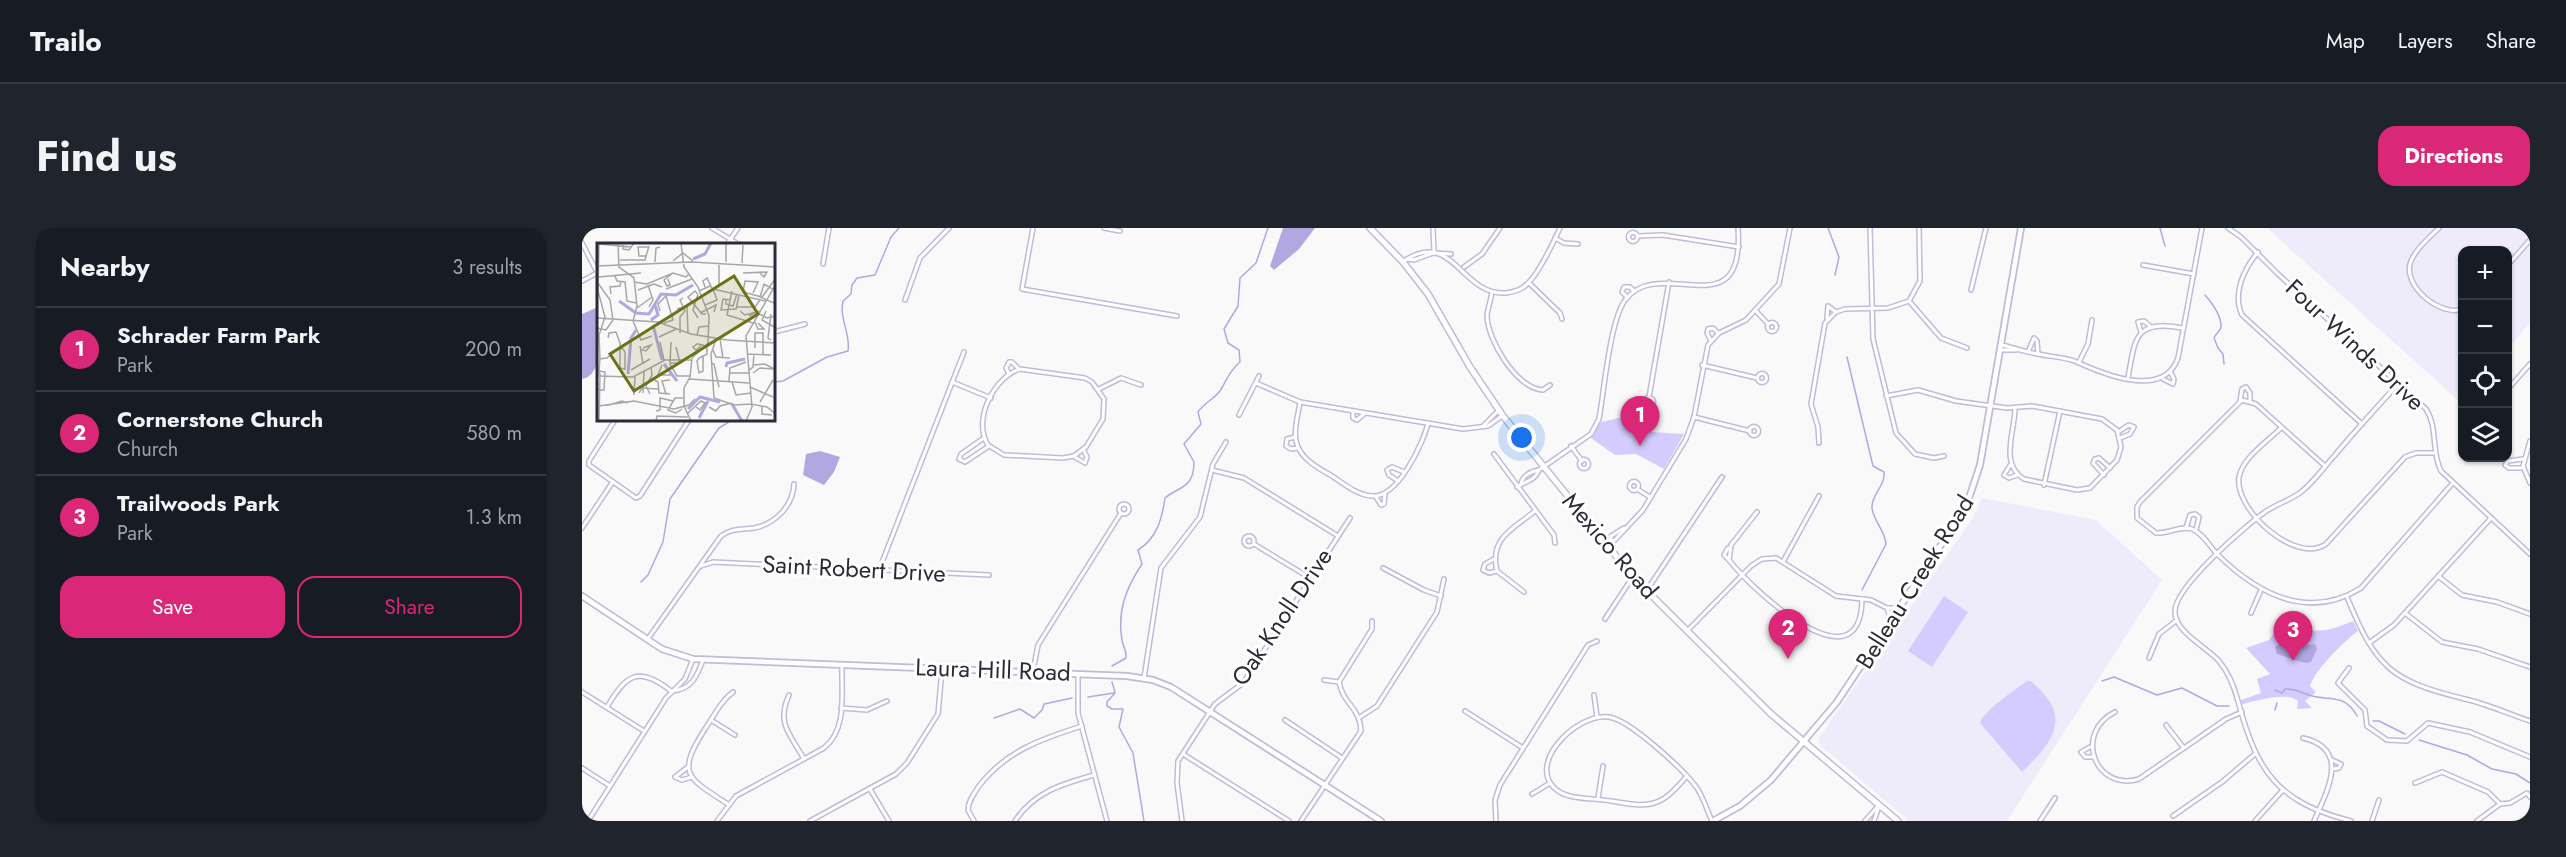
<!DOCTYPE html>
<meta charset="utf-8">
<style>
:root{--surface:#171b24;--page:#20242c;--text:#f1f3f6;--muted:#9ea1a6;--line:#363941;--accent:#db2777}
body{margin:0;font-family:Jost,sans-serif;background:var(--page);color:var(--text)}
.controls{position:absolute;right:18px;top:18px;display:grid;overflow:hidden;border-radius:12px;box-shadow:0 2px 4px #0004}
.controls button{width:54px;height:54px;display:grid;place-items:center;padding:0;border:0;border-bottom:2px solid var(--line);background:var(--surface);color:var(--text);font:30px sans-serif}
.you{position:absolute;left:940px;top:210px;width:21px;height:21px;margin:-15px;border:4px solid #fff;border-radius:50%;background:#1a73e8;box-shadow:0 0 0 9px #1a73e833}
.badge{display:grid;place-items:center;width:39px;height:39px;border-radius:50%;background:var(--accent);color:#fff;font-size:20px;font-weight:700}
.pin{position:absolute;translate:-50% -50px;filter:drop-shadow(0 2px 3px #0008)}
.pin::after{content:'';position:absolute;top:32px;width:21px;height:18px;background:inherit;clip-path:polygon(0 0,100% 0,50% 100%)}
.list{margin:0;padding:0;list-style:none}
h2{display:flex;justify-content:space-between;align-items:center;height:78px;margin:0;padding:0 24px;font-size:26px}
h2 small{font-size:20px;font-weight:400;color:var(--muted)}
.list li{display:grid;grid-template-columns:39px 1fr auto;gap:18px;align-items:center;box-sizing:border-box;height:84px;padding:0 24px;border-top:2px solid var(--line)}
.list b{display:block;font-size:22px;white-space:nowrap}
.list p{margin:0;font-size:20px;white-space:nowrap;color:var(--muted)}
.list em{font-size:20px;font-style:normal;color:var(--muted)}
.actions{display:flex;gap:12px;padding:18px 24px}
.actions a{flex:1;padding:14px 0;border:2px solid var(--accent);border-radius:18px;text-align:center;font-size:21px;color:var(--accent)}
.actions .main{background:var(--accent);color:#fff}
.icon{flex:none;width:33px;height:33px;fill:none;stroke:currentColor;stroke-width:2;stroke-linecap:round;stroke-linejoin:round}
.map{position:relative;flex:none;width:1948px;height:593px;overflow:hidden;border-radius:18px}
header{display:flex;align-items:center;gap:36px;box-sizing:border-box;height:84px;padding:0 30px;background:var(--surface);border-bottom:2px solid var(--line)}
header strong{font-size:28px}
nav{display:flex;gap:33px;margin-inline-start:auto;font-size:21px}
.intro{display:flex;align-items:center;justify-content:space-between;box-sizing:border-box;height:144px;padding:0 36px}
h1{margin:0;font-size:42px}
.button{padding:15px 27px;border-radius:18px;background:var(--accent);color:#fff;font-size:21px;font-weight:700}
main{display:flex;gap:36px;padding:0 36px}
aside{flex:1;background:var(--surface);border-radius:18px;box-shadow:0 2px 4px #0004}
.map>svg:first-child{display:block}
.built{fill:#eeecfb}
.green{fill:#d4ccfe}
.water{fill:#b2a8e1}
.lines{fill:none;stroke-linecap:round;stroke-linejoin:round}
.stream{stroke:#b2a8e1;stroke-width:1.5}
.minor-casing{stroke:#bfbbd9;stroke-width:6}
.secondary-casing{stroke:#bfbbd9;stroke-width:8}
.primary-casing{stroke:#bfbbd9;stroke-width:8}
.minor{stroke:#fff;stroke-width:3}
.secondary{stroke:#fff;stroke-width:4.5}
.primary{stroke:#fff;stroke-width:5}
.labels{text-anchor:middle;stroke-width:6;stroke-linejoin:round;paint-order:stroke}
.street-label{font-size:24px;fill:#2c2a36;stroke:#fff}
.inset-river{fill:none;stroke:#b2a8e1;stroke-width:3}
.inset-road{fill:none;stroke:#a7a6ab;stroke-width:1.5}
.view{fill:#6d7117;fill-opacity:0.15;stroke:#6d7117;stroke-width:3}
.inset-edge{fill:none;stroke:#2c2a36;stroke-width:3}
</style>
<header>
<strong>Trailo</strong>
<nav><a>Map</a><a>Layers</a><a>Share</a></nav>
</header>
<div class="intro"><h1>Find us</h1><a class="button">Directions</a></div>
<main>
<aside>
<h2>Nearby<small>3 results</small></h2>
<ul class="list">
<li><span class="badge">1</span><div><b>Schrader Farm Park</b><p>Park</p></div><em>200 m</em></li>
<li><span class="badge">2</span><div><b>Cornerstone Church</b><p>Church</p></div><em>580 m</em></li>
<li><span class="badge">3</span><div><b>Trailwoods Park</b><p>Park</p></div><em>1.3 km</em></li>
</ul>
<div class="actions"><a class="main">Save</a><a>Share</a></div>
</aside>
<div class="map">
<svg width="1948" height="593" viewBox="0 0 1948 593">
<rect width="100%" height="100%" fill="#f9f9f9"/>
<g class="built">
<path d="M1685,0H1948V95L1926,120V22H1880V170L1877,173Z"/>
<path d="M1400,270L1514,292L1580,352L1425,593H1327L1238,517L1237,510L1391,290Z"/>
</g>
<g class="green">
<path d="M1042,189L1055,203L1102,206L1082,241L1054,226L1033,227L1009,210L1019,194Z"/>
<path d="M1362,368L1386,384L1350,439L1326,423Z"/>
<path d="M1771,393L1776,403C1763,412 1732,443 1728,458L1734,464L1723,473L1730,480L1715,481L1716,473C1704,463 1674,473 1660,476L1659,472L1679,465L1675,451L1688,446L1664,420L1687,412L1699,396C1730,405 1741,406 1771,393Z"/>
<path d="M1445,453H1449C1455,459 1463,466 1468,474C1485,502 1458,526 1440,544L1398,495C1401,483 1433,462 1445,453Z"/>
</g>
<g class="water">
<path d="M701,0H733L717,21L692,42L688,38Z"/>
<path d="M16,79C17,98 24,148 0,151V86Z"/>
<path d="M238,223L258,229L252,244L242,257L221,247L224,226Z"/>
<path d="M1703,413L1714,419L1733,416L1735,421L1729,434L1723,435L1695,426L1693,419Z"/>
</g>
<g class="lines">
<g class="stream">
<path d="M1246,0L1257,29L1253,47"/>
<path d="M1578,0L1583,18"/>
<path d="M1623,67C1630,75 1639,87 1639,98C1639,103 1634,105 1632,110L1636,120L1641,126L1642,136"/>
<path d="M1265,129L1291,238L1302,244C1304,257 1289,267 1290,280C1291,292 1303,303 1304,316L1280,362"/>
<path d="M192,154L201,153L245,129L266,123C269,106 257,91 261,73L269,66L270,57L275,50L293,47L309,9L317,0"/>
<path d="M59,354L66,347L81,314L88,271L137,200L150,192"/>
<path d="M530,438L544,430C545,423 541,419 540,412C535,383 544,360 560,336L556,322C575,310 580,291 583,270C597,258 612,261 612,234L602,216L619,196L616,184C622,175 632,171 638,163C645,152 647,143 658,134L657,122L646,115L642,101L656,78L658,50L674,35L686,0"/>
<path d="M1520,453L1532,449L1575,467L1600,460L1635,478H1647"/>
<path d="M530,454L533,464"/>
<path d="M1693,462L1700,465L1703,461C1715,460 1724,468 1735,469C1753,472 1764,468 1775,488"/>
<path d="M533,465L525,474V478L530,481H541L537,499L551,525L562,593"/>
<path d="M506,469L532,465"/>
<path d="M1693,482L1695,475"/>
<path d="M412,490L438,481L452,490L460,482L462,476L490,470"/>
<path d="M1791,493H1797L1823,506"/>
<path d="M1837,512L1885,527L1910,541L1934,546L1948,555"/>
</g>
<defs>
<g id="minor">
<path d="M130,0L156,16"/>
<path d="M451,0L440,61L595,88"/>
<path d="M522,0L538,3"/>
<path d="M851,0L852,24"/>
<path d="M1288,0L1291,111L1314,205L1333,226L1352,230L1362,228"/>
<path d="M1646,0L1659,9L1696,46L1844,181C1856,199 1849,223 1859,243L1948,326"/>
<path d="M1857,0C1847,10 1832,22 1828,36C1822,60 1860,89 1880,81"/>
<circle cx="1051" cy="9" r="4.5"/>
<path d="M1056,8L1081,7L1157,19"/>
<path d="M973,10L982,15L996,16"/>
<path d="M0,15L15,44"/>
<path d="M145,16L156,0"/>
<path d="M1676,24C1662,41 1650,65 1660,87L1780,196"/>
<path d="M825,31L832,32L851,25L869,26"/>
<path d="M822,33C871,0 879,68 924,65C932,64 940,62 945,56C957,46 971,15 978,0"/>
<path d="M241,36L247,0"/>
<path d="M1561,37L1612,46"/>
<path d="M1926,37L1948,12"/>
<path d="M882,39L900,26L918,0"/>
<path d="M0,53L15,45"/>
<path d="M947,55L978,85L980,91"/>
<path d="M1389,62L1404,0"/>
<path d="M910,64C909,71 906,80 905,87C905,112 935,161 961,162L968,157"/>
<path d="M1045,69L1040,64L1042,59H1048L1052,63"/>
<path d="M323,72L338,30L367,0"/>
<path d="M1327,73L1359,110L1385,120"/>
<path d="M1174,83L1186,96"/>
<path d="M1245,91L1246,78L1254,84"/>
<circle cx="1190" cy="99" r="4.5"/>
<path d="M192,104L223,96"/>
<path d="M1559,104L1556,94L1562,93L1568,98"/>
<path d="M1129,113L1125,105L1126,101L1131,100L1136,105"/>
<path d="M1420,117C1432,120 1443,124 1456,126C1469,129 1486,129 1497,135C1526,148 1582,170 1596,130L1620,0"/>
<path d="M1419,122H1434"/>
<path d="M1446,124L1452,110L1455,113L1456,126"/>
<path d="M1497,134L1506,116L1510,92"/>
<path d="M1120,137L1175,150"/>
<path d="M438,141L503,150L510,154L522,171L521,191L504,219L492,228L481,230L422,227L406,217C390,192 412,149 438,141Z"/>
<circle cx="1180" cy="150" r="4.5"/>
<path d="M427,146L424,140L427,134H430L437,141"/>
<path d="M1546,150C1553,110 1553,91 1600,100"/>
<path d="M1581,151L1591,156L1592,151L1589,145"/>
<path d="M370,154L409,170"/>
<path d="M674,155L718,174L881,201L906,198L920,188"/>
<path d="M517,161L539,150L559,157"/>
<path d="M1926,161L1948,136"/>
<path d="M1304,168L1336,162L1374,173L1425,180L1450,178L1520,191L1535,202L1539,219L1535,232L1508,260L1495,262L1442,251C1417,236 1433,204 1433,180"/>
<path d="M1067,169L1087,54"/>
<circle cx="1067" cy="174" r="4.5"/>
<path d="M1658,173L1660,161L1664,159L1668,165V172"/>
<path d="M718,174C716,188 710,206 716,219C722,233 738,241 750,248C762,256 776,268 791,268C816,269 841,216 846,195"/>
<path d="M771,183V190L775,192L782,186"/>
<path d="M657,187L677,148"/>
<path d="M1112,189L1168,203"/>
<path d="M33,192L7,233V237L54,270L58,268L107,192"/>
<path d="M901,198L916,183"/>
<circle cx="1172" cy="203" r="4.5"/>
<path d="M1699,200C1686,213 1661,229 1657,249C1652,282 1714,337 1744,316L1823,229L1834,225H1852"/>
<path d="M1536,204L1547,197L1552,199L1548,206L1538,210"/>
<path d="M713,209L705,211L704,218L709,221L716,220"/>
<path d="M402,210L379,226L377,231L383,234L407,218"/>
<path d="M1948,213L1941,238L1948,255"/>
<path d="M1237,215L1236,199L1229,176L1243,95L1254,84L1263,81L1306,80L1327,73L1338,53L1337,0"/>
<path d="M989,218L1000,233"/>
<path d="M912,226L972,307L973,315"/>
<path d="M491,228L503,235L505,229L501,221"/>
<path d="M1941,231L1926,233L1923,237L1927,240H1941"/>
<circle cx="1002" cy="236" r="4.5"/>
<path d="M1429,236L1422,247L1427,250L1435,247"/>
<path d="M1743,238L1674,176L1660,172L1558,274L1555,279V290L1574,305C1586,306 1599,297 1610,301C1621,305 1628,319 1636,327C1676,366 1726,393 1779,360L1870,256"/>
<path d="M630,242L662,250L756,308"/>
<path d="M1522,247L1511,235L1513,231L1517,230L1528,240"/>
<path d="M816,253L807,247L805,242L810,239L822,244"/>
<circle cx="1052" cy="258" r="4.5"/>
<path d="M939,256C940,248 949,243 957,242"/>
<path d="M1462,257L1478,183"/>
<path d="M935,259C943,253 952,254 957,242L1009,206L1017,191C1022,164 1028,90 1044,71C1080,26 1163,103 1156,0"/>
<path d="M1055,261L1068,269"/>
<path d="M794,269L799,277L802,276L803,266"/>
<circle cx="542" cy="281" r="5"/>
<path d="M1175,284L1149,317L1147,332C1169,361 1279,463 1280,371"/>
<path d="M0,300L30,255"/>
<path d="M1604,300L1608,287L1613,286L1617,289L1614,302"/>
<circle cx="667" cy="313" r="5"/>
<path d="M1029,312V308L1042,300"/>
<path d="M672,316L728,350"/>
<path d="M1025,316L1033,312L1061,282L1104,211L1112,189L1126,117L1137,105L1164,92L1197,56L1208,0"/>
<path d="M1146,320L1142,327L1147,332"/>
<path d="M912,331L903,336L901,342L907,345L915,343"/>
<path d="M1202,332L1237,268"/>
<path d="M119,338L131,334L407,347"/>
<path d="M801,340L842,362L859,368"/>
<path d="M297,342L382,124"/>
<path d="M1856,348L1880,367L1915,374L1948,386"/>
<path d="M1065,362L1140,249"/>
<path d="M942,364L915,343C907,310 931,301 953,283"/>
<path d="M1765,369C1794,440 1809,453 1883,471C1905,476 1927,486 1948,493"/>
<path d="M1305,380L1309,392"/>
<path d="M1669,385L1679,362"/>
<path d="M1823,385L1860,414L1896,421L1948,439"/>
<path d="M1023,391L1050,350"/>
<path d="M1106,402L1169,338L1180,331L1194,330L1254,368L1289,372L1305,380H1316"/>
<path d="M65,412L139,308C149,300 160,302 172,300C193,296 211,278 212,256"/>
<path d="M1787,415L1812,397L1909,290"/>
<path d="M1567,430L1577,406L1595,392"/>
<path d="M1767,440L1756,455L1783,482L1785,498L1805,512L1825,513L1846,495L1888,504L1948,529"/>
<path d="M451,443L456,417L539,285"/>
<path d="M496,447V485L525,593"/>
<path d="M562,450L579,340L618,289L631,236L644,214"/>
<path d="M742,452L757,454"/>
<path d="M91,463C110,461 115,448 121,432"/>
<path d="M0,464L62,503"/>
<path d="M207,467C194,495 208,506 222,531"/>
<path d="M1012,467L1015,489"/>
<path d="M25,479C44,447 56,437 89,463"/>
<path d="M259,480L285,482L305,473"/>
<path d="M883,483L941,520"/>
<path d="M1533,484C1491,505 1513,564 1557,551L1644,491L1660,484"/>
<path d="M778,489L795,478L855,384L862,351"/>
<path d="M129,492L153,507"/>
<path d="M703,492L760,530"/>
<path d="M1584,497L1601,519"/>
<path d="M1721,510C1770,521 1744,565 1732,593"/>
<path d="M1508,519L1499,524L1503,529H1511"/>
<path d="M601,526L707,593"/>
<path d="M1750,532L1759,536L1757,540L1751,541"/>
<path d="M106,539L93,549L100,552L110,549"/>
<path d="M0,540L28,558"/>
<path d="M1104,549C1078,580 1068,580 1029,573C1013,570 989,572 976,563C941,538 995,484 1027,489C1048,492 1102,542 1115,560C1121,569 1125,582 1130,593"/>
<path d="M1833,555L1860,544L1906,564L1918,576L1928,575L1945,565L1948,569"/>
<path d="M288,561L307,593"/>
<path d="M950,566L968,555"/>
<path d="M1016,570L1021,538"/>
<path d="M146,576C105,550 94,546 123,501C132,488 138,474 151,464"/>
<path d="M1591,588L1640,554L1673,526"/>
<path d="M6,593L84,470L103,451L111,431"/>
<path d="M135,593L154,568L242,520C266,501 259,464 260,437"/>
<path d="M228,593L314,546L325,535L356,486L360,441"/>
<path d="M392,593L386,582C386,573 392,566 397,558C424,523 459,511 500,498"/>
<path d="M433,593C452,564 480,556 512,547"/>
<path d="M600,593L595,555L596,533L633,476L661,455L768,290"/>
<path d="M719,593L779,503C778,479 761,476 757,454L790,401V393"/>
<path d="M914,593L913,572L918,557L1006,417L1015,413"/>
<path d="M1283,593L1297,577"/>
<path d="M1292,593L1297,578"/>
<path d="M1458,593L1473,570"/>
<path d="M1673,593L1700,563"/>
<path d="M1769,593C1695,574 1675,544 1656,473C1652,458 1647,445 1637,433C1625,419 1592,404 1593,383C1593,359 1663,298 1683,284C1694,276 1709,272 1719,264C1732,254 1742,239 1753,227C1773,203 1795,179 1816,156"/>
<path d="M1790,593L1797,572"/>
<path d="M1895,593L1918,576"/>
</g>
<g id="secondary">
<path d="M0,368L80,421L111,431L545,448L571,452L589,459L799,593"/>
<path d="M1131,593L1158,578L1189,552L1255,474L1384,279L1398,237L1439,0"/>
</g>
<path id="primary" d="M788,0L821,34L846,66L888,139L921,188L1051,349L1188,485L1316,593"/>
</defs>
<use href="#minor" class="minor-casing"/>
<use href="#secondary" class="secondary-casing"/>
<use href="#primary" class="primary-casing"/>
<use href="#minor" class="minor"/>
<use href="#secondary" class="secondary"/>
<use href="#primary" class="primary"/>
</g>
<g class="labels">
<g class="street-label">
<text transform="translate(1773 117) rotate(43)" y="8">Four Winds Drive</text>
<text transform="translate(1028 318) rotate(49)" y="8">Mexico Road</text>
<text transform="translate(272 341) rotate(3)" y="8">Saint Robert Drive</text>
<text transform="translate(1333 354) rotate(-58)" y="8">Belleau Creek Road</text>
<text transform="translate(700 389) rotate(-56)" y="8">Oak Knoll Drive</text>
<text transform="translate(411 442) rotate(2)" y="8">Laura Hill Road</text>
</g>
</g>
<g transform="translate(15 15)">
<rect width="178" height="178" fill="#f9f9f9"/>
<path class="inset-river" d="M96,16L108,11L114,0M22,58L39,70L52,71L64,51L79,52L96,42M54,77L61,72L58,62M56,82L65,117M67,121L80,138M129,124L130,120L148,116M31,131L34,95L39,87M135,161L145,178M91,166L103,154L123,159M102,175L111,158"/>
<path class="inset-road" d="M2,0L1,48L8,74L2,92L3,116M21,0L22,24L37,35L40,63L36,78L44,97L55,93M84,0L87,24L101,44L112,73L111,100L95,115L93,134L87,145V163L94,178M2,1L35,4M26,2V6L32,7L37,0M49,13H42L41,4H52M23,17H48L52,3M76,18L86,10L96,18M58,19L59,5L63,4M129,19V0M145,20L146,2M0,23L95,19L179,24M146,30L170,29L167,34L163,30M18,33L20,38L28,39L30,58L39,60M2,34L44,30M71,36L73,42L70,43L67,37L76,30M37,39L50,41L76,30L89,34L92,31M1,40L13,57L16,77M122,41V22M51,42L56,57L52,64M108,44L106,38L110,35L114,43M69,46L95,36M116,46L168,58M41,47L57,41L65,44M102,48L113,43L116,46L120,57L108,62M135,48L130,72L156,80M156,50L161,39L148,38L146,49L161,53M14,51L13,44L23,43L24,38M101,51L98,48L91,54L105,71H109M161,53L179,61M163,54L167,41L179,48M165,54L179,35M129,56V61L136,63L140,51M134,57L126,56L124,67L139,66L142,53M140,64H158L163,57M40,65L55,54M80,66L90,63L91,90M63,68L61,61L69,53L76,77L67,80M143,68L148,72L163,68M169,68L165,77L179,85M103,70L119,62L117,69M174,71L171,95L174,97M152,73L159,69L170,75L179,73M0,75L61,79L94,91L130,97L179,100M101,75L96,67L101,51M158,79L161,86H167L161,80M0,85L9,87L16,77M83,90V74L88,68L83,57L86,55M100,92L102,84L112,83M62,94L79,86M11,95L12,90L19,89L23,100V125L28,126V109L26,106L23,105L20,106M119,96L114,111L117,155L137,162L154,161M123,96L126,115M63,99L67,117M74,99L73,121L80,133H93M105,102L99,107L96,104L100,101H101L105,102H106L110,105V111L102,115L100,118L102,130L106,128V113M43,103L46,121M158,105V90H166V111M43,106L49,108L54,102L46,105M116,107L119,114L133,115M150,111L174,112M2,116L10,115L20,106M73,120H83L79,104M114,120L117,121L122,144M65,122L61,132H74M157,122L168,121L179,127M34,127L53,116M151,128L156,124L157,111M132,130H152M156,130L163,125L177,126M2,131L3,113M0,133L36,134L68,117H94M54,135L61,139L62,150L73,151M92,136L152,140M132,138L133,125L149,119M135,139L139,152L154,150M153,144L176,154M0,147H7L8,129L3,128M42,150L45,145L61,146M46,150L47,128M53,151L49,143L55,132L54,124M69,151L65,138L73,137M37,152L38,134M163,159L176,137M154,161L170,164L179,171M12,162L25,158L31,160M2,163L37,158L77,166L92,162L98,156M165,163V171L175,172M112,164L119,168L123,163L135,160M85,166L79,170L71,167L78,155H86M59,168L63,167V155L76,158M91,170L104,158L108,160L103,167L99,164M2,178L3,130M59,178L60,173L91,174M149,178L155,164L149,93L179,41"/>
<path class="view" d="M137,33L161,71L37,148L13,111Z"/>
<rect width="178" height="178" class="inset-edge"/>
</g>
</svg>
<div class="controls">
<button>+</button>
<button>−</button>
<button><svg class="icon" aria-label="locate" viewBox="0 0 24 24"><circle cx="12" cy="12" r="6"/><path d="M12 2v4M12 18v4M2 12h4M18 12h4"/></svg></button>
<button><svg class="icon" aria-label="layers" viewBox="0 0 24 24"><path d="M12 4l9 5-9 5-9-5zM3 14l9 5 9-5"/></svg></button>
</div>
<div class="you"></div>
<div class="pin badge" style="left:1058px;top:218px">1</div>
<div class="pin badge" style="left:1206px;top:431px">2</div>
<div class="pin badge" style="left:1711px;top:433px">3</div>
</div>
</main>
